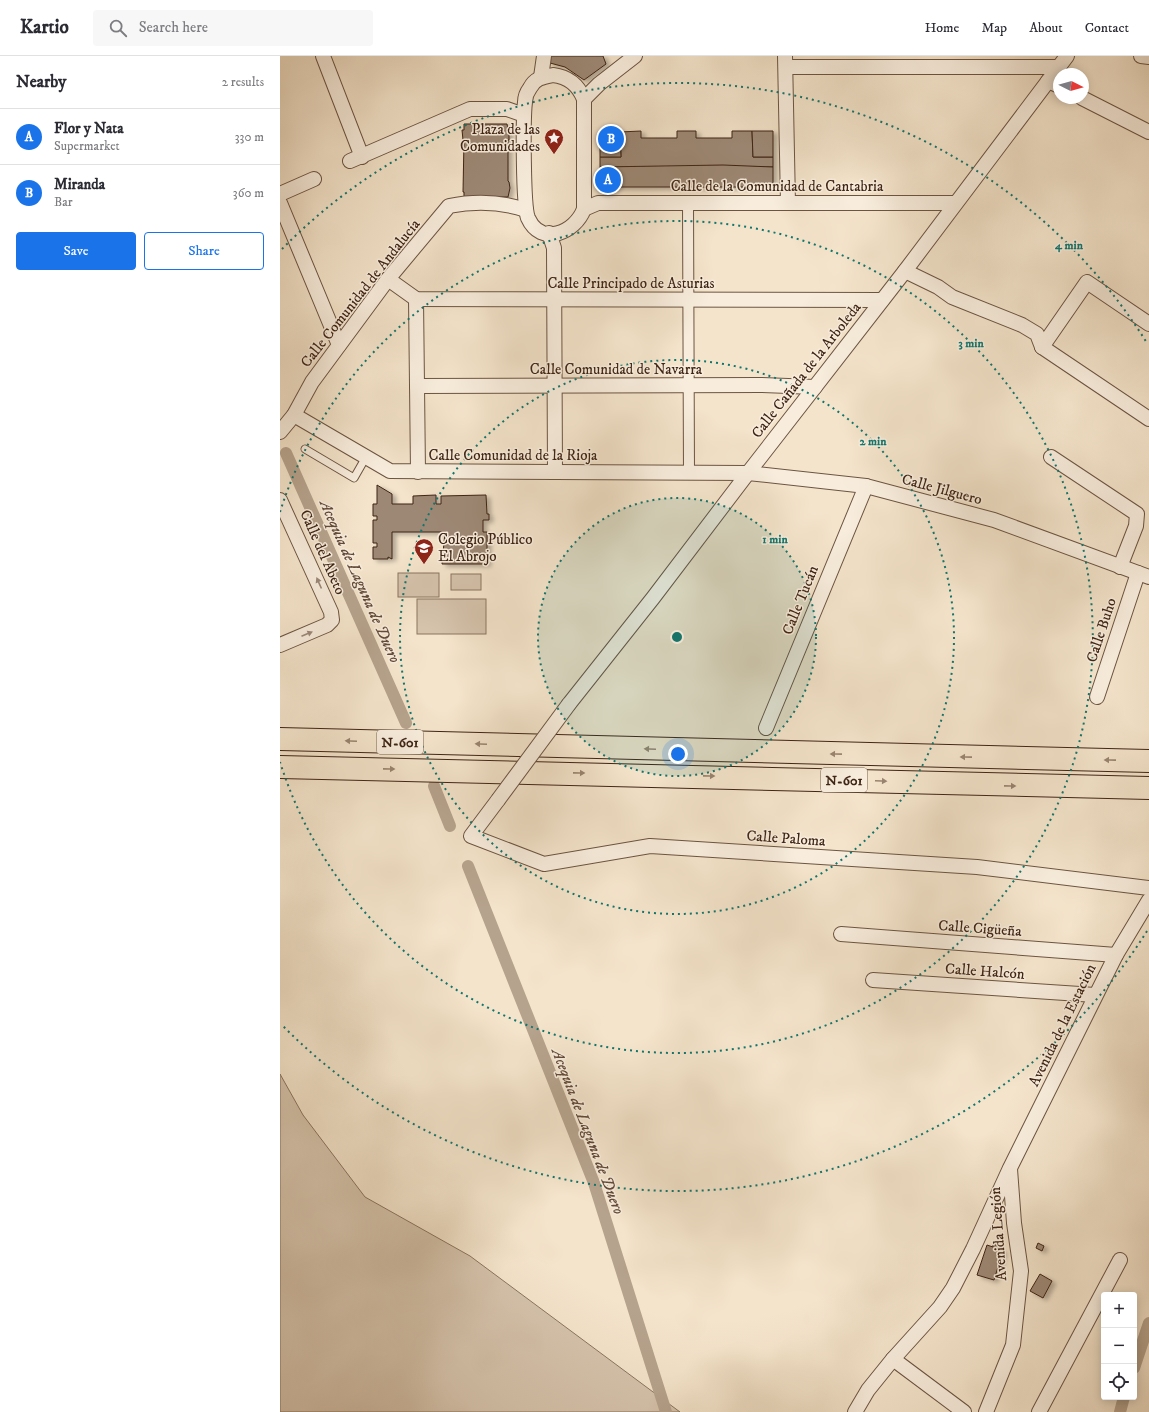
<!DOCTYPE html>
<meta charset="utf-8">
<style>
:root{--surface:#fff;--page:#f7f7f7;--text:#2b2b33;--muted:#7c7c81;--line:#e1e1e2;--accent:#1a73e8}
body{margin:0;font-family:"IM FELL DW Pica",serif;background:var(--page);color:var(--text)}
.controls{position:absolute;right:12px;bottom:12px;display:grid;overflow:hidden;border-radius:4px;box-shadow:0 2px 10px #0003}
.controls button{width:36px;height:36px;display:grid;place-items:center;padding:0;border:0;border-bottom:1px solid var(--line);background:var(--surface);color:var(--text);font:20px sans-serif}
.compass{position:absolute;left:773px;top:12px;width:36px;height:36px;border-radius:50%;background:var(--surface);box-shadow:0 2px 10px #0003;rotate:96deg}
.you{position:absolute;left:398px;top:698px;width:14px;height:14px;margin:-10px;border:3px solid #fff;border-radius:50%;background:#1a73e8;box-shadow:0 0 0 6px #1a73e833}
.badge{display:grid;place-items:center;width:26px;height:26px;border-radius:50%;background:var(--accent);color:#fff;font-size:13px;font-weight:700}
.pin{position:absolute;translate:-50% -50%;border:2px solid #fff;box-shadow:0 1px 4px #0006}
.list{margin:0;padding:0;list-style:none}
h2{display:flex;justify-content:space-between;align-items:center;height:52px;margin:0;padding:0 16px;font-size:17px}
h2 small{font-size:13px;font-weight:400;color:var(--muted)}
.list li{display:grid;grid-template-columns:26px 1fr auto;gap:12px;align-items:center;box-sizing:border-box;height:56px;padding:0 16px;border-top:1px solid var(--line)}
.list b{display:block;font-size:15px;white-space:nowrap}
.list p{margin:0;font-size:13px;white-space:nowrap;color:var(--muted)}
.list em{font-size:13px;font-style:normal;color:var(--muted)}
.actions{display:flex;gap:8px;padding:12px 16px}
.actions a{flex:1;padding:9px 0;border:1px solid var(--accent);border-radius:4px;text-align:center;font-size:14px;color:var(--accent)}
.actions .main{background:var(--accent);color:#fff}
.icon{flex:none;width:22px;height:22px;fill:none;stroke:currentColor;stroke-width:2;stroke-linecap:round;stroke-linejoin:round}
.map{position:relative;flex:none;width:869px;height:1356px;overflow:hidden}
header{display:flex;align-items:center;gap:24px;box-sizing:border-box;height:56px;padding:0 20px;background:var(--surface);border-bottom:1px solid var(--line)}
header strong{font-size:19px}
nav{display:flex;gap:22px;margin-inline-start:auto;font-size:14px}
.search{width:280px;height:36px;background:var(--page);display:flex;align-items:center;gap:10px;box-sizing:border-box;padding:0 14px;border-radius:4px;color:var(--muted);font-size:15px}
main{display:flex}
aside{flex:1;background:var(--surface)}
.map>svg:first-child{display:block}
.green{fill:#d5c3ac;stroke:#8a7460}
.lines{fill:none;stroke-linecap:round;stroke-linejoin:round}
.canal{stroke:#b6a38d;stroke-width:12}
.building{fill:#9d8874;stroke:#3e2415;filter:url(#shadow)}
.service-casing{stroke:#6c5442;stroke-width:9}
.pedestrian-casing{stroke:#6c5442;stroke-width:12}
.minor-casing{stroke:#6c5442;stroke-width:16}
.motorway-casing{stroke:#3e2415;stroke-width:24}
.service{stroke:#f8eddd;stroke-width:7}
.pedestrian{stroke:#f8eddd;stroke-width:10}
.minor{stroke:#f8eddd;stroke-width:14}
.motorway{stroke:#f4e4cb;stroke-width:22}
.minor-bridge-casing{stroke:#6c5442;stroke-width:16;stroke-linecap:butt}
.minor-bridge{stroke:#f8eddd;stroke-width:14}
.oneway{fill:#9b8879}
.oneway2{fill:#998470}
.ring{fill:none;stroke:#0f766e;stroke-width:2;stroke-dasharray:2 4}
.labels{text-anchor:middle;stroke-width:3;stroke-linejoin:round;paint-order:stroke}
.shield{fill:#f8eddd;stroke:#766051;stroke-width:1}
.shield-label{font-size:14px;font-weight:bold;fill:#3e2415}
.poi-label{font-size:15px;fill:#3e2415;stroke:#f8eddd;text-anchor:end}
.street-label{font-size:15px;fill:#3e2415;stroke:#f8eddd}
.water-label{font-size:16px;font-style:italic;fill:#624a39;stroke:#f8eddd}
.centre{fill:#0f766e;stroke:#f8eddd;stroke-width:2}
.ring-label{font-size:12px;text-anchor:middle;font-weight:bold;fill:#0f766e;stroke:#f8eddd;stroke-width:3;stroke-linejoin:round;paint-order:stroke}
</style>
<header>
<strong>Kartio</strong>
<div class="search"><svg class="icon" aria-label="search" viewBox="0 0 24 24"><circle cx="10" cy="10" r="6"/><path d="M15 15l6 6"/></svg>Search here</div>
<nav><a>Home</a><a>Map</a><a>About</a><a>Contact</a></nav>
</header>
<main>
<aside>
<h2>Nearby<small>2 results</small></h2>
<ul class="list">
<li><span class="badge">A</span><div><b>Flor y Nata</b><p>Supermarket</p></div><em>330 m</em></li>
<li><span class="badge">B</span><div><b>Miranda</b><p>Bar</p></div><em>360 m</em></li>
</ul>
<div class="actions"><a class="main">Save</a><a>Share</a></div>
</aside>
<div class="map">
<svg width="869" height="1356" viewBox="0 0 869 1356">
<defs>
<filter id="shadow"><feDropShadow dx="4" dy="2.5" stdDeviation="2" flood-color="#0004"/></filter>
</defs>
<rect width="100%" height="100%" fill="#f4e4cb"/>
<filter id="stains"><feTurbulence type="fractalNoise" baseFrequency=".005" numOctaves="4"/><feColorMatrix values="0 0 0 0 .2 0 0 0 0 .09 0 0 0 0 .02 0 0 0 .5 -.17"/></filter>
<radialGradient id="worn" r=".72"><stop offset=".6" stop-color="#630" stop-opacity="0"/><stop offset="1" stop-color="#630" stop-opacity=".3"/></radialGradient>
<g class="green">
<rect x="118" y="517" width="41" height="24"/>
<rect x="171" y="518" width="30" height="16"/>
<rect x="137" y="543" width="69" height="35"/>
<path d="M0,1018L23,1059L85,1141L190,1200L400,1356H0Z"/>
</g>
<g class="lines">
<g class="canal">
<path d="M6,397L126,667"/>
<path d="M154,730L170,770"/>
<path d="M188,810L314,1127L386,1356"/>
<path d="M854,1312L869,1267"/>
<path d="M840,1356L844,1341"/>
</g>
</g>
<g class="building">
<path d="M269,0H323L326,8L304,24L285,11L270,7Z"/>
<path d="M184,68H227L229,78V84H228V125L229,126L230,132L228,141H184V136H183L184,84H183L182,74H184Z"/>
<path d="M361,75V82H397V75H416V82H452V75H472L473,101H493V111H320V101H341L340,76Z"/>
<path d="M472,75H493V101H473Z"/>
<path d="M320,76H340L341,101H320Z"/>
<path d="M443,109L493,111V131H320V111Z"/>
<path d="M97,429L112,438V448H133V440L156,439V448H161V440L206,439L207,458H209V464H203V476H207V508H162L165,476H112V503L108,501V503H93V491H97V487H93V464H97V460H93V448H97Z"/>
<path d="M758,1187L764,1190L762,1195L756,1192Z"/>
<path d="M713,1188L718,1190L717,1193L723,1195L714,1224L697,1219L707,1189L713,1191Z"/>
<path d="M760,1218L772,1225L763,1242L750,1235Z"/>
</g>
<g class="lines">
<defs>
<path id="service" d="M25,393L74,422L86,401"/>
<path id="pedestrian" d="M408,146L409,417"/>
<g id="minor">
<path d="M43,0L82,101"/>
<path d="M505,0L508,147"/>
<path d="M861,0L869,1"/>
<path d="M506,11H778"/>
<path d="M273,19C289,21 298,29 304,43V153C295,177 261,191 248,162C243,150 243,62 245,46C245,41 247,36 250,32C255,22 263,21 273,19Z"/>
<path d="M261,21L264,0"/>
<path d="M768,25L779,30"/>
<path d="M802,42L869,76"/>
<path d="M304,43L319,28L355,0"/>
<path d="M70,105L190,53H227L244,59"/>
<path d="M0,138L34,123"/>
<path d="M0,147L59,289"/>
<path d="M304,153L318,147H675"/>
<path d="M269,177L274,192L275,416"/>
<path d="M625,215L658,231L672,241L742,269L757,278L762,291"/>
<path d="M108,223L136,243L602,244"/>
<path d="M136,243L138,416"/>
<path d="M762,291L807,226L869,268"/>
<path d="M762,291L869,363"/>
<path d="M137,330L481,329L535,331"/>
<path d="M14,359L110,415L468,417L586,430L714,464L869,521"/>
<path d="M0,376L14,359L32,326L108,223L169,150C194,145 222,146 246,154"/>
<path d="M771,401L857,458L856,470L840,511"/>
<path d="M0,444L51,556L52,564L47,569L0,589"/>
<path d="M817,641L858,517"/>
<path d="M289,648L373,542L468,417L625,215L787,0"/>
<path d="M486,672L586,430"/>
<path d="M218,744L191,780L264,808L370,790L697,811L869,832"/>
<path d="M561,878L836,899"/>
<path d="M593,924L815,939"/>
<path d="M613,1303L684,1356"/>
<path d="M575,1356L588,1334L613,1303L660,1251L673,1232L693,1193L730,1112L836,899L869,844"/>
<path d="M706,1356L733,1289L741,1215L734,1167L730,1113"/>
<path d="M759,1356L840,1204"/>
</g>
<g id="motorway">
<path d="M0,683L869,705"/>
<path d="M0,711L869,732"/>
</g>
</defs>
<use href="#service" class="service-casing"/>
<use href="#pedestrian" class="pedestrian-casing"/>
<use href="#minor" class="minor-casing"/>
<use href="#motorway" class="motorway-casing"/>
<use href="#service" class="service"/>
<use href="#pedestrian" class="pedestrian"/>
<use href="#minor" class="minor"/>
<use href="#motorway" class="motorway"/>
<defs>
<path id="minor-bridge" d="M218,744L289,648"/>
</defs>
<use href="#minor-bridge" class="minor-bridge-casing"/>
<use href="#minor-bridge" class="minor-bridge"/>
</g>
<defs><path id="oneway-solid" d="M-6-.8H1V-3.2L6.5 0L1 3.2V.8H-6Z"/></defs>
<g class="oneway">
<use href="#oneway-solid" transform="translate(39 527) rotate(-114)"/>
<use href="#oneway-solid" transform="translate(27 578) rotate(-23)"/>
</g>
<g class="oneway2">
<use href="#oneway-solid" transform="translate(71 685) rotate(-178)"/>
<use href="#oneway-solid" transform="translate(201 688) rotate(-178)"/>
<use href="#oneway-solid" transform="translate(370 693) rotate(-178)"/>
<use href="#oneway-solid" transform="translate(556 698) rotate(-179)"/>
<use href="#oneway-solid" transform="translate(686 701) rotate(-179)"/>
<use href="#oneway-solid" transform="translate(830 704) rotate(-179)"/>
<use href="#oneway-solid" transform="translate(109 713) rotate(1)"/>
<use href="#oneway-solid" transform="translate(299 717) rotate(1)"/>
<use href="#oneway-solid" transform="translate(429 720) rotate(1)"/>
<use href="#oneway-solid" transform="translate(601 725) rotate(2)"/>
<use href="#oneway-solid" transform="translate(730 730) rotate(1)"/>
</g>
<circle cx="397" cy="581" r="139" fill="#0f766e" fill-opacity=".12"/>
<g class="ring">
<circle cx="397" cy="581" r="139"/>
<circle cx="397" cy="581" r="277"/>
<path d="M0 456A416 416 0 1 1 0 706"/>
<path d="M867 875A554 554 0 0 1 2 969M2 193A554 554 0 0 1 867 287"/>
</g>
<defs>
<symbol id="sight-pin" viewBox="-11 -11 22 30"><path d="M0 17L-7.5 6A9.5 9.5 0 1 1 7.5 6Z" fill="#8f2418" stroke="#f8eddd"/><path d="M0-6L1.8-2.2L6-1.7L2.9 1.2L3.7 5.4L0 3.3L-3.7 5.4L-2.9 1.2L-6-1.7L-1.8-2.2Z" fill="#fff"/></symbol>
<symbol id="school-pin" viewBox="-11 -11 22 30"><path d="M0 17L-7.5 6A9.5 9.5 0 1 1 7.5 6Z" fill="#8f2418" stroke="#f8eddd"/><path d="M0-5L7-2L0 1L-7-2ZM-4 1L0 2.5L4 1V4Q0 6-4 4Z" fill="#fff"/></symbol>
</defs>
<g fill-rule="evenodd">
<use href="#sight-pin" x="263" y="71" width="22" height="30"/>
<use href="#school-pin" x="133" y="481" width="22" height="30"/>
</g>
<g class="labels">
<g class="shield">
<rect x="97" y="674" width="46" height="24" rx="3"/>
<rect x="541" y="712" width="46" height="24" rx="3"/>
</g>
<g class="shield-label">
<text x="120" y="691">N-601</text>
<text x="564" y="729">N-601</text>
</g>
<g class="poi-label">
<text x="260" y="78">Plaza de las<tspan x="260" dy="17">Comunidades</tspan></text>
<text x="158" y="488" text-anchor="start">Colegio Público<tspan x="158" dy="17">El Abrojo</tspan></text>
</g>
<g class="street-label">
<text x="497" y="135">Calle de la Comunidad de Cantabria</text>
<text x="351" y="232">Calle Principado de Asturias</text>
<text transform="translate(80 237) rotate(-52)" y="5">Calle Comunidad de Andalucía</text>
<text x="336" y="318">Calle Comunidad de Navarra</text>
<text transform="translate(526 314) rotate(-52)" y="5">Calle Cañada de la Arboleda</text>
<text x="233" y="404">Calle Comunidad de la Rioja</text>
<text transform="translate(662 433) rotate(15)" y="5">Calle Jilguero</text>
<text transform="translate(43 496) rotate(66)" y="5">Calle del Abeto</text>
<text transform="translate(520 544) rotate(-68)" y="5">Calle Tucán</text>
<text transform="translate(821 574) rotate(-72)" y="5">Calle Buho</text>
<text transform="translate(506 782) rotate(4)" y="5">Calle Paloma</text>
<text transform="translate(700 872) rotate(4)" y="5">Calle Cigüeña</text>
<text transform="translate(705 915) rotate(4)" y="5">Calle Halcón</text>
<text transform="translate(782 969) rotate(-64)" y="5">Avenida de la Estación</text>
<text transform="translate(718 1178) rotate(-94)" y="5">Avenida Legión</text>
</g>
<g class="water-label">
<text transform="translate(81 525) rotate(66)" y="6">Acequia de Laguna de Duero</text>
<text transform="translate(309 1075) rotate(69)" y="6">Acequia de Laguna de Duero</text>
</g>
</g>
<circle cx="397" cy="581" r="6" class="centre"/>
<g class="ring-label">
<text x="789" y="193">4 min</text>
<text x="691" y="291">3 min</text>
<text x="593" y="389">2 min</text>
<text x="495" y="487">1 min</text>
</g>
<rect width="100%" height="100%" filter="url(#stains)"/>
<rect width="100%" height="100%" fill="url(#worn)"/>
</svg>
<div class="controls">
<button>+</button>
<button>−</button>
<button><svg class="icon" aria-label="locate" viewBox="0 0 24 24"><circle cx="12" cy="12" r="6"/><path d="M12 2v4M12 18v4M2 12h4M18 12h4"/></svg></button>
</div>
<svg class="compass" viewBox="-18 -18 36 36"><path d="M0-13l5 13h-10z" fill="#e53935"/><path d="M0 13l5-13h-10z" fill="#7c7c81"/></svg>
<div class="you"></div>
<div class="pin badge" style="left:328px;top:124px">A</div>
<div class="pin badge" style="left:331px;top:83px">B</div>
</div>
</main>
